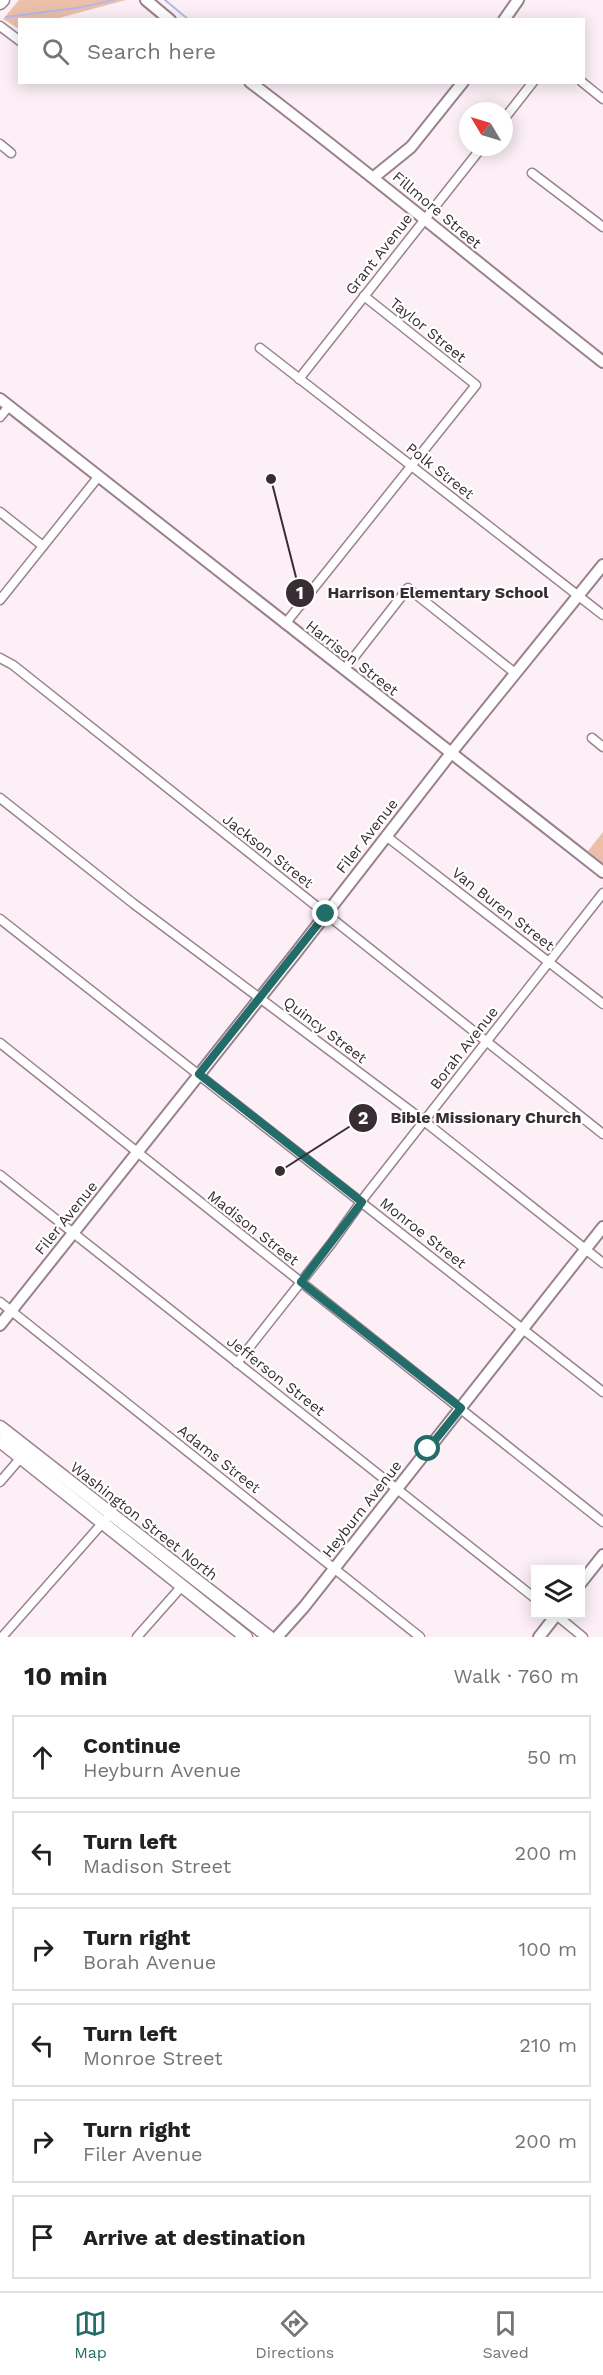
<!DOCTYPE html>
<meta charset="utf-8">
<style>
:root{--surface:#fff;--page:#f2f2f2;--text:#202124;--muted:#757577;--line:#e0e0e0;--accent:#226d69}
body{margin:0;font-family:"Work Sans",sans-serif;background:var(--page);color:var(--text)}
.controls{position:absolute;right:18px;bottom:18px;display:grid;overflow:hidden;border-radius:0px;box-shadow:0 3px 15px #0003}
.controls button{width:54px;height:54px;display:grid;place-items:center;padding:0;border:0;border-bottom:2px solid var(--line);background:var(--surface);color:var(--text);font:30px sans-serif}
.compass{position:absolute;left:459px;top:102px;width:54px;height:54px;border-radius:50%;background:var(--surface);box-shadow:0 3px 15px #0003;rotate:308deg}
.stop{position:absolute;width:18px;height:18px;margin:-14px;border:4px solid #226d69;border-radius:50%;background:#fff}
.stop.end{background:#226d69;border-color:#fff;box-shadow:0 2px 6px #0008}
.list{margin:0;padding:0;list-style:none}
h2{display:flex;justify-content:space-between;align-items:center;height:78px;margin:0;padding:0 24px;font-size:26px}
h2 small{font-size:20px;font-weight:400;color:var(--muted)}
.list li{display:grid;grid-template-columns:39px 1fr auto;gap:18px;align-items:center;box-sizing:border-box;height:84px;margin:0 12px 12px;padding:0 12px;border:2px solid var(--line);border-radius:0px}
.list b{display:block;font-size:22px;white-space:nowrap}
.list p{margin:0;font-size:20px;white-space:nowrap;color:var(--muted)}
.list em{font-size:20px;font-style:normal;color:var(--muted)}
.icon{flex:none;width:33px;height:33px;fill:none;stroke:currentColor;stroke-width:2;stroke-linecap:round;stroke-linejoin:round}
.map{position:relative;flex:none;width:603px;height:1637px;overflow:hidden}
.search{position:absolute;background:var(--surface);box-shadow:0 3px 15px #0003;left:18px;right:18px;top:18px;height:66px;display:flex;align-items:center;gap:15px;box-sizing:border-box;padding:0 21px;border-radius:0px;color:var(--muted);font-size:22px}
.sheet{height:654px;background:var(--surface)}
nav{display:flex;justify-content:space-around;align-items:center;box-sizing:border-box;height:84px;border-top:2px solid var(--line);background:var(--surface);font-size:16px;color:var(--muted)}
nav a{display:grid;justify-items:center;gap:3px}
nav .on{color:var(--accent)}
.map>svg:first-child{display:block}
.green{fill:#ecbfab}
.lines{fill:none;stroke-linecap:round;stroke-linejoin:round}
.stream{stroke:#b5b7e9;stroke-width:2}
.minor-casing{stroke:#9a818f;stroke-width:11}
.tertiary-casing{stroke:#9a818f;stroke-width:14}
.secondary-casing{stroke:#9a818f;stroke-width:15}
.primary-casing{stroke:#9a818f;stroke-width:15}
.minor{stroke:#fff;stroke-width:8}
.tertiary{stroke:#fff;stroke-width:10}
.secondary{stroke:#fff;stroke-width:12}
.primary{stroke:#fff;stroke-width:12}
.route{stroke:#226d69;stroke-width:8}
.labels{text-anchor:middle;stroke-width:4.5;stroke-linejoin:round;paint-order:stroke}
.street-label{font-size:15px;fill:#382d33;stroke:#fff}
.leader{fill:none;stroke:#382d33;stroke-width:2}
.callout-dot{fill:#382d33;stroke:#fff;stroke-width:2}
.mark-label{font-size:18px;text-anchor:middle;font-weight:bold;fill:#fff}
.callout-label{font-size:16px;text-anchor:middle;font-weight:bold;fill:#382d33;stroke:#fff;stroke-width:4.5;stroke-linejoin:round;paint-order:stroke}
</style>
<div class="map">
<svg width="603" height="1637" viewBox="0 0 603 1637">
<rect width="100%" height="100%" fill="#fcf0f6"/>
<g class="green">
<path d="M19,0H126L55,19L20,20L19,29L3,19Z"/>
<path d="M603,832V863L588,851Z"/>
</g>
<g class="lines">
<g class="stream">
<path d="M165,0L189,20"/>
<path d="M6,17L77,8L114,0"/>
</g>
<defs>
<g id="minor">
<path d="M0,26L20,41"/>
<path d="M582,82L603,99"/>
<path d="M504,119L533,82"/>
<path d="M0,144L11,153"/>
<path d="M532,173L603,227"/>
<path d="M260,348L603,615"/>
<path d="M299,379L482,147"/>
<path d="M0,417L9,406"/>
<path d="M0,512L43,546"/>
<path d="M0,600L99,476"/>
<path d="M285,624L476,385L364,296"/>
<path d="M0,658L13,665L603,1134"/>
<path d="M344,670L408,588L515,673"/>
<path d="M592,738L603,747"/>
<path d="M0,798L134,904L424,1121L603,1263"/>
<path d="M386,836L603,1004"/>
<path d="M0,919L603,1392"/>
<path d="M0,1043L603,1522"/>
<path d="M0,1175L536,1599"/>
<path d="M0,1302L420,1637"/>
<path d="M237,1363L331,1244L366,1195L603,893"/>
<path d="M0,1482L24,1454"/>
<path d="M555,1614L583,1637"/>
<path d="M2,1637L106,1519"/>
<path d="M137,1637L182,1586"/>
</g>
<g id="tertiary">
<path d="M146,0L170,20"/>
<path d="M504,20L518,0"/>
<path d="M250,82C370,173 485,269 603,362"/>
<path d="M374,177L411,147L463,82"/>
<path d="M0,399L603,872"/>
<path d="M0,1325L295,954L455,748L603,565"/>
<path d="M580,1584L603,1555"/>
<path d="M277,1637L304,1607L603,1227"/>
<path d="M539,1637L557,1614"/>
</g>
<path id="secondary" d="M0,3L3,0"/>
<g id="primary">
<path d="M0,1427L269,1637"/>
<path d="M0,1441L246,1637"/>
</g>
</defs>
<use href="#minor" class="minor-casing"/>
<use href="#tertiary" class="tertiary-casing"/>
<use href="#secondary" class="secondary-casing"/>
<use href="#primary" class="primary-casing"/>
<use href="#minor" class="minor"/>
<use href="#tertiary" class="tertiary"/>
<use href="#secondary" class="secondary"/>
<use href="#primary" class="primary"/>
</g>
<g class="lines">
<path class="route" d="M326,914L199,1074L362,1202L301,1282L461,1408L428,1449"/>
</g>
<g class="labels">
<g class="street-label">
<text transform="translate(437 210) rotate(40)" y="5">Fillmore Street</text>
<text transform="translate(379 254) rotate(-52)" y="5">Grant Avenue</text>
<text transform="translate(428 330) rotate(39)" y="5">Taylor Street</text>
<text transform="translate(440 471) rotate(38)" y="5">Polk Street</text>
<text transform="translate(352 658) rotate(38)" y="5">Harrison Street</text>
<text transform="translate(367 836) rotate(-52)" y="5">Filer Avenue</text>
<text transform="translate(268 851) rotate(38)" y="5">Jackson Street</text>
<text transform="translate(503 909) rotate(38)" y="5">Van Buren Street</text>
<text transform="translate(325 1030) rotate(37)" y="5">Quincy Street</text>
<text transform="translate(464 1048) rotate(-52)" y="5">Borah Avenue</text>
<text transform="translate(66 1218) rotate(-51)" y="5">Filer Avenue</text>
<text transform="translate(253 1228) rotate(38)" y="5">Madison Street</text>
<text transform="translate(423 1233) rotate(38)" y="5">Monroe Street</text>
<text transform="translate(276 1376) rotate(38)" y="5">Jefferson Street</text>
<text transform="translate(219 1459) rotate(38)" y="5">Adams Street</text>
<text transform="translate(362 1509) rotate(-52)" y="5">Heyburn Avenue</text>
<text transform="translate(144 1521) rotate(38)" y="5">Washington Street North</text>
</g>
</g>
<path class="leader" d="M271 479L300 593M280 1171L363 1118"/>
<g class="callout-dot">
<circle cx="271" cy="479" r="6"/>
<circle cx="280" cy="1171" r="6"/>
<circle cx="300" cy="593" r="15"/>
<circle cx="363" cy="1118" r="15"/>
</g>
<g class="mark-label">
<text x="300" y="599">1</text>
<text x="363" y="1124">2</text>
</g>
<g class="callout-label">
<text x="438" y="598">Harrison Elementary School</text>
<text x="486" y="1123">Bible Missionary Church</text>
</g>
</svg>
<div class="controls">
<button><svg class="icon" aria-label="layers" viewBox="0 0 24 24"><path d="M12 4l9 5-9 5-9-5zM3 14l9 5 9-5"/></svg></button>
</div>
<svg class="compass" viewBox="-18 -18 36 36"><path d="M0-13l5 13h-10z" fill="#e53935"/><path d="M0 13l5-13h-10z" fill="#757577"/></svg>
<div class="stop" style="left:428px;top:1449px"></div>
<div class="stop end" style="left:326px;top:914px"></div>
<div class="search"><svg class="icon" aria-label="search" viewBox="0 0 24 24"><circle cx="10" cy="10" r="6"/><path d="M15 15l6 6"/></svg>Search here</div>
</div>
<section class="sheet">
<h2>10 min<small>Walk · 760 m</small></h2>
<ul class="list">
<li><svg class="icon" aria-label="ahead" viewBox="0 0 24 24"><path d="M12 20V5M6 11l6-6 6 6"/></svg><div><b>Continue</b><p>Heyburn Avenue</p></div><em>50 m</em></li>
<li><svg class="icon" aria-label="left" viewBox="0 0 24 24"><path d="M17 20v-9H6M10 6l-5 5 5 5"/></svg><div><b>Turn left</b><p>Madison Street</p></div><em>200 m</em></li>
<li><svg class="icon" aria-label="right" viewBox="0 0 24 24"><path d="M7 20v-9h11M14 6l5 5-5 5"/></svg><div><b>Turn right</b><p>Borah Avenue</p></div><em>100 m</em></li>
<li><svg class="icon" aria-label="left" viewBox="0 0 24 24"><path d="M17 20v-9H6M10 6l-5 5 5 5"/></svg><div><b>Turn left</b><p>Monroe Street</p></div><em>210 m</em></li>
<li><svg class="icon" aria-label="right" viewBox="0 0 24 24"><path d="M7 20v-9h11M14 6l5 5-5 5"/></svg><div><b>Turn right</b><p>Filer Avenue</p></div><em>200 m</em></li>
<li><svg class="icon" aria-label="arrive" viewBox="0 0 24 24"><path d="M6 21V4h12l-3 4 3 4H6"/></svg><div><b>Arrive at destination</b></div></li>
</ul>
</section>
<nav>
<a class="on"><svg class="icon" aria-label="map" viewBox="0 0 24 24"><path d="M3 6l6-2 6 2 6-2v14l-6 2-6-2-6 2zM9 4v14M15 6v14"/></svg>Map</a>
<a><svg class="icon" aria-label="directions" viewBox="0 0 24 24"><path d="M12 3l9 9-9 9-9-9zM9 14v-3h6M13 9l2 2-2 2"/></svg>Directions</a>
<a><svg class="icon" aria-label="saved" viewBox="0 0 24 24"><path d="M7 4h10v16l-5-4-5 4z"/></svg>Saved</a>
</nav>
